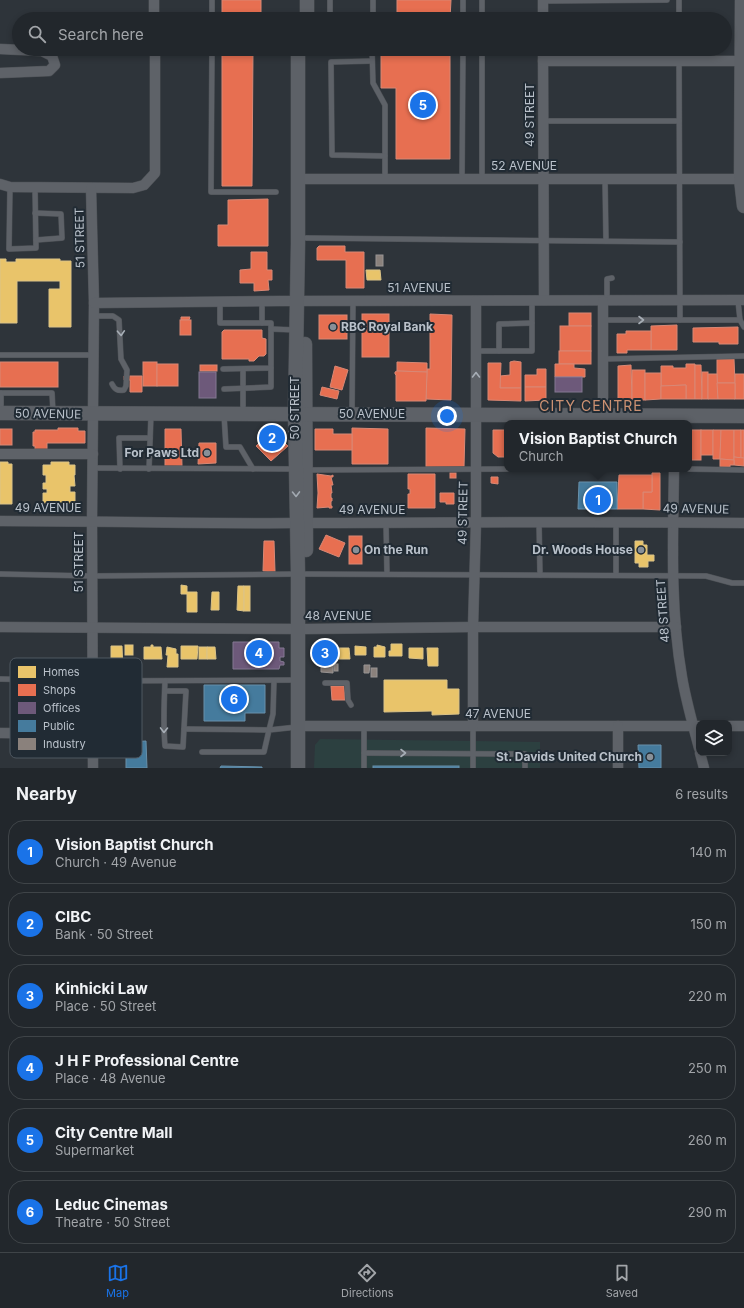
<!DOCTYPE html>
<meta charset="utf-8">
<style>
:root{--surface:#22272c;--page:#2a2f34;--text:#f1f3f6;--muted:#a2a5a9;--line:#3f4448;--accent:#1a73e8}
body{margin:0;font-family:Inter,sans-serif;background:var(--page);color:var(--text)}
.controls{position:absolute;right:12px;bottom:12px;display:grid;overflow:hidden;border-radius:8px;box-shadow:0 2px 6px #0003}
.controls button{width:36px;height:36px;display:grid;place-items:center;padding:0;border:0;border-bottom:1px solid var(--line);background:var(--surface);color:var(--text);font:20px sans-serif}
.you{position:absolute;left:447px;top:416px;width:14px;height:14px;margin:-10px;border:3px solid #fff;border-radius:50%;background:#1a73e8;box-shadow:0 0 0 6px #1a73e833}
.badge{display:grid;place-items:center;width:26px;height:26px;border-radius:50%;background:var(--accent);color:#fff;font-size:13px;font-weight:700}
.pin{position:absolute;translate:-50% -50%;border:2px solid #fff;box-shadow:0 1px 4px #0006}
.popup{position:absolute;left:504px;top:420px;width:188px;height:52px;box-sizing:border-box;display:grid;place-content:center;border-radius:8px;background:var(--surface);filter:drop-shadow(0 1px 3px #0005);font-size:13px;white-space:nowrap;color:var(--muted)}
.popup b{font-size:15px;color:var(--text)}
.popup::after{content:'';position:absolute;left:50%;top:100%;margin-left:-8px;border:8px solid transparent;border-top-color:var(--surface)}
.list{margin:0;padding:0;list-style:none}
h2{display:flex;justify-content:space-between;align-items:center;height:52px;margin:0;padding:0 16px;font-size:17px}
h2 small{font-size:13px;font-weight:400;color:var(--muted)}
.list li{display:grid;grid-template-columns:26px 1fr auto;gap:12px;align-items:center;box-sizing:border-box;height:64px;margin:0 8px 8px;padding:0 8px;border:1px solid var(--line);border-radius:16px}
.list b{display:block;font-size:15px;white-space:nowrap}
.list p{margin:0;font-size:13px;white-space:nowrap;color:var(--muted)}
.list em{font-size:13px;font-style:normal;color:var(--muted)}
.icon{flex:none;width:22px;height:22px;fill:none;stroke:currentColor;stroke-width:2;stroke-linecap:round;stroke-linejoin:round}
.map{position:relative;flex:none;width:744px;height:768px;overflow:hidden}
.search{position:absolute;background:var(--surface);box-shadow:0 2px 6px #0003;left:12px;right:12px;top:12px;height:44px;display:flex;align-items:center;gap:10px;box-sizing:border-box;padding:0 14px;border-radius:22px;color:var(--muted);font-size:15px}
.sheet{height:484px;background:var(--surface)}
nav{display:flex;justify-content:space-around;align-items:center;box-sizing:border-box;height:56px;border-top:1px solid var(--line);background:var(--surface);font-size:11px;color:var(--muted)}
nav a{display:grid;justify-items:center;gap:2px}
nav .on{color:var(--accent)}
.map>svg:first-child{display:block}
.green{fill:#2c4040}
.homes{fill:#e9c46a;stroke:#dbc387}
.shops{fill:#e76f51;stroke:#d98875}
.offices{fill:#6d597a;stroke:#847892}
.public{fill:#457b9d;stroke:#6890aa}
.industry{fill:#8a817c;stroke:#989493}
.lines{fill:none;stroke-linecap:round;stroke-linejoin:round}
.lane-casing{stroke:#4c5055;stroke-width:6}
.street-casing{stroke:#4c5055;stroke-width:11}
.secondary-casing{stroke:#4c5055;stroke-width:15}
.lane{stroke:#5e6268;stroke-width:5}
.street{stroke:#5e6268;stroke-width:10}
.secondary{stroke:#5d6167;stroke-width:14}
.oneway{stroke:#a7aeb6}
.oneway2{stroke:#a2a9b1}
.poi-dot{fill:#889098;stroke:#212b34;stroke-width:1.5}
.labels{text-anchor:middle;stroke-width:4;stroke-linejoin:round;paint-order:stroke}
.street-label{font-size:12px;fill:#b9c1ca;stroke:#212b34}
.poi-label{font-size:12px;font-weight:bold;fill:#b9c1ca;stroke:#212b34;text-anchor:end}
.quarter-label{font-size:14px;letter-spacing:1px;fill:#cc9172;stroke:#212b34}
.key{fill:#212b34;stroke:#4f5861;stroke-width:1}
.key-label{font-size:11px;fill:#b9c1ca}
</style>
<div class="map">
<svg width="744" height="768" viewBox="0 0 744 768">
<rect width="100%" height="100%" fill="#2e343a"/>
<path class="green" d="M320,739L540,742V768H314L315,745Z"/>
<g class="homes">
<path d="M0,259H6V262H16V259H60V261H71V327H49V289H60V281H17V323H0Z"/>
<path d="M366,270H380L381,280H367Z"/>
<path d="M0,462H8V464H12V504H0Z"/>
<path d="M51,462H69V465H75V475H74L75,486H70V492H75V503H43V493H47V489H43V483H46V475H43V465H51Z"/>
<path d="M635,541H643V545H647V555H654V561H648V567H639V563H635Z"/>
<path d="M181,585L187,586V592H197V612H187V594H181Z"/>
<path d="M238,586H244V611L237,610Z"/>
<rect x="244" y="586" width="6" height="25"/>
<path d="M212,592H219V610H211Z"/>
<path d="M391,644H402V656H389V651H391Z"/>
<rect x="125" y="645" width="8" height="10"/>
<path d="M151,645H153V647H161L162,659H144V647H151Z"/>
<path d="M377,645L385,647V657H374V647H377Z"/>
<path d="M111,646H122L123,673H114V664H111Z"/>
<path d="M181,646H198L197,659H181Z"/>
<path d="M355,646L366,647V655H355Z"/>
<path d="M167,647L176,649V654H178V667H167L168,655H166Z"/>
<rect x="199" y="647" width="8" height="12"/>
<path d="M207,647H215L216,659H207Z"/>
<path d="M319,647H331V659H318Z"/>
<path d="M339,648H349L350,659H339Z"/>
<path d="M409,648H423V659L409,658Z"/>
<path d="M427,648H438V666H428Z"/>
<path d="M384,680H447V689H459V714L432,715V711L384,712Z"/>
</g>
<g class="shops">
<rect x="222" y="0" width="39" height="19"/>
<path d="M397,0H451L450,19H381V15H397Z"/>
<path d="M222,49H253L252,186H222Z"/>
<path d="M381,49H450V159H396V88H381Z"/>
<path d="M268,199V246H218V225H228V200Z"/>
<path d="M319,246H345V252H364V288H346V260H317V248Z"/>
<path d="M251,252H267V270H272V280H268L269,290L254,291V283H240V270L251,269Z"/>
<rect x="569" y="313" width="22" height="13"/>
<rect x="362" y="314" width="27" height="43"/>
<path d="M430,314L452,315L451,400L426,399L427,369H430Z"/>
<rect x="319" y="315" width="28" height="24"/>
<path d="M181,317H190L189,320H181Z"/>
<rect x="180" y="320" width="11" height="15"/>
<path d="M677,325V350H651V326Z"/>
<rect x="560" y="326" width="31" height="25"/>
<path d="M738,327V344H719V342H693V328Z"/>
<path d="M224,330H262V338L266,339V354L264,356H259L254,361H249V359H222V332Z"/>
<path d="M626,331H651V350H627V353H617V334H626Z"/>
<rect x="559" y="351" width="32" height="13"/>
<path d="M717,359H734L735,383H717Z"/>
<path d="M514,361L521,362V388H500V376L510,375V362Z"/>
<rect x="0" y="362" width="58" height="25"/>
<rect x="143" y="362" width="14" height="24"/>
<path d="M397,362L427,363V372L397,371Z"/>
<path d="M488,363H501L500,388H521V401L488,400Z"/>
<rect x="157" y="364" width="21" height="22"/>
<path d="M555,364H574V368L585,369V377H555Z"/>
<path d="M686,364H695V399H686V385L661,386V366H673V368H686Z"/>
<rect x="200" y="365" width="17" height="6"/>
<path d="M631,365L632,400H618V366Z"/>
<path d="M695,365H701L702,399H695Z"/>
<path d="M335,366L348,370L342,390L330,387Z"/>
<path d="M537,369H546V387H525V375H537Z"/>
<rect x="632" y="370" width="13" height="30"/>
<path d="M397,371L427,372L426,401H396V375L395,374V372Z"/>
<rect x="702" y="372" width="6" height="27"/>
<path d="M645,373H661V399L645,400Z"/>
<path d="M708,374H717L718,399H708Z"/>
<rect x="735" y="374" width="9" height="25"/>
<path d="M124,376H142V392H130V380H124Z"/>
<path d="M717,383H735V399H718Z"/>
<path d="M686,385V399H661V386Z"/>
<path d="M322,387L339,391L337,399L320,395Z"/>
<path d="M525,387H546V400L525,401Z"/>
<path d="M58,428H78V431H85V443H47V451H35V446H33V432H35V430H58Z"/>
<path d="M352,428L388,429V464H352Z"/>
<path d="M426,428L465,429L464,467H426Z"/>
<rect x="0" y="429" width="12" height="16"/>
<path d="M165,429H181L182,466L165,467Z"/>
<path d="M315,429H333V434H352V450H315Z"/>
<path d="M272,430L288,446L271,461L256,446Z"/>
<path d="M493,430H507V457H498L493,453Z"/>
<rect x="689" y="430" width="12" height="30"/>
<rect x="701" y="430" width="12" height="25"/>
<path d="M713,430H721L720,459H713Z"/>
<path d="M721,430H734V460L720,459Z"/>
<path d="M734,430H741V458L734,457Z"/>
<rect x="741" y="430" width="3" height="28"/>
<path d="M199,443H216V463L198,464Z"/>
<path d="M734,457L744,458V466L734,465Z"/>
<path d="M720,459L734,460V465H730V467H720Z"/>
<rect x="450" y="473" width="6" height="5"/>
<path d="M652,473H660V510L643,509V492H652Z"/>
<path d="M317,474L331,476L333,475V477H331L333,485H331L332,493H331V498H332V501H331V506H332V508H329V507L317,508L318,493Z"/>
<path d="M408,474H435V508H408V494H410V489H408Z"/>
<path d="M619,475H652V492H643V509H617Z"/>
<path d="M491,477H498V484L491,483Z"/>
<path d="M440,493H454V504H446V502H440Z"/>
<path d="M326,535L345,543L339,557L319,549Z"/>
<rect x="349" y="536" width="13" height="28"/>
<path d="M264,541H274L275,572L263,571Z"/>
<path d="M331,686H344L345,700H332Z"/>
</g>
<g class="offices">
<rect x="199" y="372" width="17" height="26"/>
<rect x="555" y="377" width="27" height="15"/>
<path d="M233,642H279V648H284V657H280V661L284,662V665H280L279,669H233Z"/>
</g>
<g class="public">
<path d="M579,482H617V509H578Z"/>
<path d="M204,685H265V713H245V721H204Z"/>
<path d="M146,741L147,768H126V742Z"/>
<path d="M638,745H661V768H639Z"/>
<path d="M221,766L262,767V768H220Z"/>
<rect x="373" y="766" width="86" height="2"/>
</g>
<g class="industry">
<rect x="376" y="255" width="7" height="11"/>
<path d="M321,664H333V673L321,672Z"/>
<rect x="334" y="664" width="4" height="7"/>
<path d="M364,665H370L369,673H364Z"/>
<rect x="371" y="668" width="6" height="9"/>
</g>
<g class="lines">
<defs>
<g id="lane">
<path d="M330,0V19"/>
<path d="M543,1L667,0"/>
<path d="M212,19V0"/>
<path d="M373,19V0"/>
<path d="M463,19V0"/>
<path d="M482,19V0"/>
<path d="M679,19V0"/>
<path d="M212,49L211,192H276"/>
<path d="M372,49L373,83L385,105V179"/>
<path d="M679,49L680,320"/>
<path d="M372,61L331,62L332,155L385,156"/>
<path d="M543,121H679"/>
<path d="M462,179L463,49"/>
<path d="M482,179V49"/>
<path d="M605,179L606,241"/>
<path d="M10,187L9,249L36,248L35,187"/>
<path d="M35,213L61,214L62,238L36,240"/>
<path d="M306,238L680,242"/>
<path d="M220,301V323H271V368L223,369"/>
<path d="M262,301V323"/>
<path d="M607,301V279L612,278"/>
<path d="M738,301L740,320L744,327"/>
<path d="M94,316H113L119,320L121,359L127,370L126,386L124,390C118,391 115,390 112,384"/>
<path d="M603,320H740"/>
<path d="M271,329L296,330"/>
<path d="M476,351H532V300"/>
<path d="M499,351V324L532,323"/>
<path d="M0,355H93"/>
<path d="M603,359L744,356"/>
<path d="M243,369V412"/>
<path d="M224,389L271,387V368"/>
<path d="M0,393H52L53,412"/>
<path d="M1,412V393"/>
<path d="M352,413L353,301"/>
<path d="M224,415L226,447H240L253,469"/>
<path d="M92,468L295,469"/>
<path d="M120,469L119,438H150"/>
<path d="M149,469L151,415"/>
<path d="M689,469L744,470"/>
<path d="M306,470L507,469"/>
<path d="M539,522L540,575"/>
<path d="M616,522V575"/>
<path d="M386,523L387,574"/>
<path d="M0,574L92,576L298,574L706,576L732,583H744"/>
<path d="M0,679L92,681L297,680"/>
<path d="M325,683H347L348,700L351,705"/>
<path d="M165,691H186L183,747L165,746C163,724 164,702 165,681"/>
<path d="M364,727V768"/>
<path d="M184,729L269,730L273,714L274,681"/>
<path d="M202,752H264L269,730L297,727"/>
<path d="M364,753L525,754V768"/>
<path d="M473,768V727"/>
</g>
<g id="street">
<path d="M154,0V19"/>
<path d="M543,0V19"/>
<path d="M0,49L42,51L52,56L55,65L49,71L0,73"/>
<path d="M543,49L544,300"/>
<path d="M543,61H741"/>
<path d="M297,179H741"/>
<path d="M0,184L10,187L133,188L144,185L155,173V49"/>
<path d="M91,188L94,303L92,521L93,768"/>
<path d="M94,303L280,301L744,300"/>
<path d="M603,415V301"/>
<path d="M0,454H93"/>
<path d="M674,469C673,538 670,609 682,677C686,701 693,725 699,748"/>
<path d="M0,521C98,521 197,524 295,523C445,523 594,521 744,523"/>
<path d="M0,627L306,629L473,627H676"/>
<path d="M298,726H699"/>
<path d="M618,726V768"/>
<path d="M729,726H744"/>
<path d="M473,727V627L476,522V301"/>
<path d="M0,733L92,734"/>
<path d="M700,753L704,768"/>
</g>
<g id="secondary">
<path d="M742,0L741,179L744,206"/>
<path d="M307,19V0"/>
<path d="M305,344L306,550"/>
<path d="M0,413L744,416"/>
<path d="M298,768V574L295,413L298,243V49"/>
</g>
</defs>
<use href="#lane" class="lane-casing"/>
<use href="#street" class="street-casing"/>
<use href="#secondary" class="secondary-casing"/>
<use href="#lane" class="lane"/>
<use href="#street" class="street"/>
<use href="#secondary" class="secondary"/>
</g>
<defs><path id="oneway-chevron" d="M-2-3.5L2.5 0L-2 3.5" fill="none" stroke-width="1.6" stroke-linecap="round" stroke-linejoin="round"/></defs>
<g class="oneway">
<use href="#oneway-chevron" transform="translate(641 320)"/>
<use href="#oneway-chevron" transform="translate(121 333) rotate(87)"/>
<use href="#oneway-chevron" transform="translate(476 375) rotate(-90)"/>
<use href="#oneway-chevron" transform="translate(164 730) rotate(91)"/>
<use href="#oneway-chevron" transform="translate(403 753)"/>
</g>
<use class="oneway2" href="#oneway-chevron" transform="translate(296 494) rotate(89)"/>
<g class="poi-dot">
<circle cx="333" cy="327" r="4"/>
<circle cx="207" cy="453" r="4"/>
<circle cx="356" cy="550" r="4"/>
<circle cx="641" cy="550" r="4"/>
<circle cx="650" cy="757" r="4"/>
</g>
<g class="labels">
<g class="street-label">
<text transform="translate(530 115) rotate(-90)" y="4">49 STREET</text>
<text x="524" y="170">52 AVENUE</text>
<text transform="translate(80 238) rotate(-91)" y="4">51 STREET</text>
<text x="419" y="292">51 AVENUE</text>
<text transform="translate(295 408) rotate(-90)" y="4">50 STREET</text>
<text transform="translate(48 414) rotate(1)" y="4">50 AVENUE</text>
<text x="372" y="418">50 AVENUE</text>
<text x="48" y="512">49 AVENUE</text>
<text transform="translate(696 509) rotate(1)" y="4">49 AVENUE</text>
<text x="372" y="514">49 AVENUE</text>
<text transform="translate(463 513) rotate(-89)" y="4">49 STREET</text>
<text transform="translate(79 562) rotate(-90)" y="4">51 STREET</text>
<text transform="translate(663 611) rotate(-94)" y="4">48 STREET</text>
<text x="338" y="620">48 AVENUE</text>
<text x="498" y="718">47 AVENUE</text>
</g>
<g class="poi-label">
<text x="341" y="331" text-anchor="start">RBC Royal Bank</text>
<text x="199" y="457">For Paws Ltd</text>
<text x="364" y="554" text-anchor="start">On the Run</text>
<text x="633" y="554">Dr. Woods House</text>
<text x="642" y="761">St. Davids United Church</text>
</g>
<g class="quarter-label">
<text x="591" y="411">CITY CENTRE</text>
</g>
</g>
<rect x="10" y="658" width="132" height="100" rx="6" class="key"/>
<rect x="18" y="666" width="18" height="12" fill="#e9c46a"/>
<rect x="18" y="684" width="18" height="12" fill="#e76f51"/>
<rect x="18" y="702" width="18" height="12" fill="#6d597a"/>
<rect x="18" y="720" width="18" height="12" fill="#457b9d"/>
<rect x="18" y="738" width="18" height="12" fill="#8a817c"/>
<g class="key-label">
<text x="43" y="676">Homes</text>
<text x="43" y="694">Shops</text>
<text x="43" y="712">Offices</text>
<text x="43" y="730">Public</text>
<text x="43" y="748">Industry</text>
</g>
</svg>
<div class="controls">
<button><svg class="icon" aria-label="layers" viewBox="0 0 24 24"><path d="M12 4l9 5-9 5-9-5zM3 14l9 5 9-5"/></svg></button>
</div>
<div class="you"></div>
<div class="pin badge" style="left:598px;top:500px">1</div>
<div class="popup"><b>Vision Baptist Church</b>Church</div>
<div class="pin badge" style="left:272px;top:438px">2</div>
<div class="pin badge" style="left:325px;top:653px">3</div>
<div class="pin badge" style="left:259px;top:653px">4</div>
<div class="pin badge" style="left:423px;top:105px">5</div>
<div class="pin badge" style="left:234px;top:699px">6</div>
<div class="search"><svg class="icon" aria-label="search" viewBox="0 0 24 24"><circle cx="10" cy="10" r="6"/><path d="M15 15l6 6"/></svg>Search here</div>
</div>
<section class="sheet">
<h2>Nearby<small>6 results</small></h2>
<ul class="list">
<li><span class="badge">1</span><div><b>Vision Baptist Church</b><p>Church · 49 Avenue</p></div><em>140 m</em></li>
<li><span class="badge">2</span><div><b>CIBC</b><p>Bank · 50 Street</p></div><em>150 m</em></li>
<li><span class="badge">3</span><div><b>Kinhicki Law</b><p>Place · 50 Street</p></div><em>220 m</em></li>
<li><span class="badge">4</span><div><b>J H F Professional Centre</b><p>Place · 48 Avenue</p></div><em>250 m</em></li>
<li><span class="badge">5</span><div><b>City Centre Mall</b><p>Supermarket</p></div><em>260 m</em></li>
<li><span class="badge">6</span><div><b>Leduc Cinemas</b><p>Theatre · 50 Street</p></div><em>290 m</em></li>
</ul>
</section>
<nav>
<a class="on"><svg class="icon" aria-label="map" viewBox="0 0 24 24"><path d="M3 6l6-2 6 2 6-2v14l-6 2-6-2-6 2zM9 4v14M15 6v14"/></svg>Map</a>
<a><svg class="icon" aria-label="directions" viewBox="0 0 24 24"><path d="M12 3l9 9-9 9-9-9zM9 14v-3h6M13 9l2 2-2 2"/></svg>Directions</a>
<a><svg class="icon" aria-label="saved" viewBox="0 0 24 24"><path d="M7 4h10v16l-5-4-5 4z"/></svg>Saved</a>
</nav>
